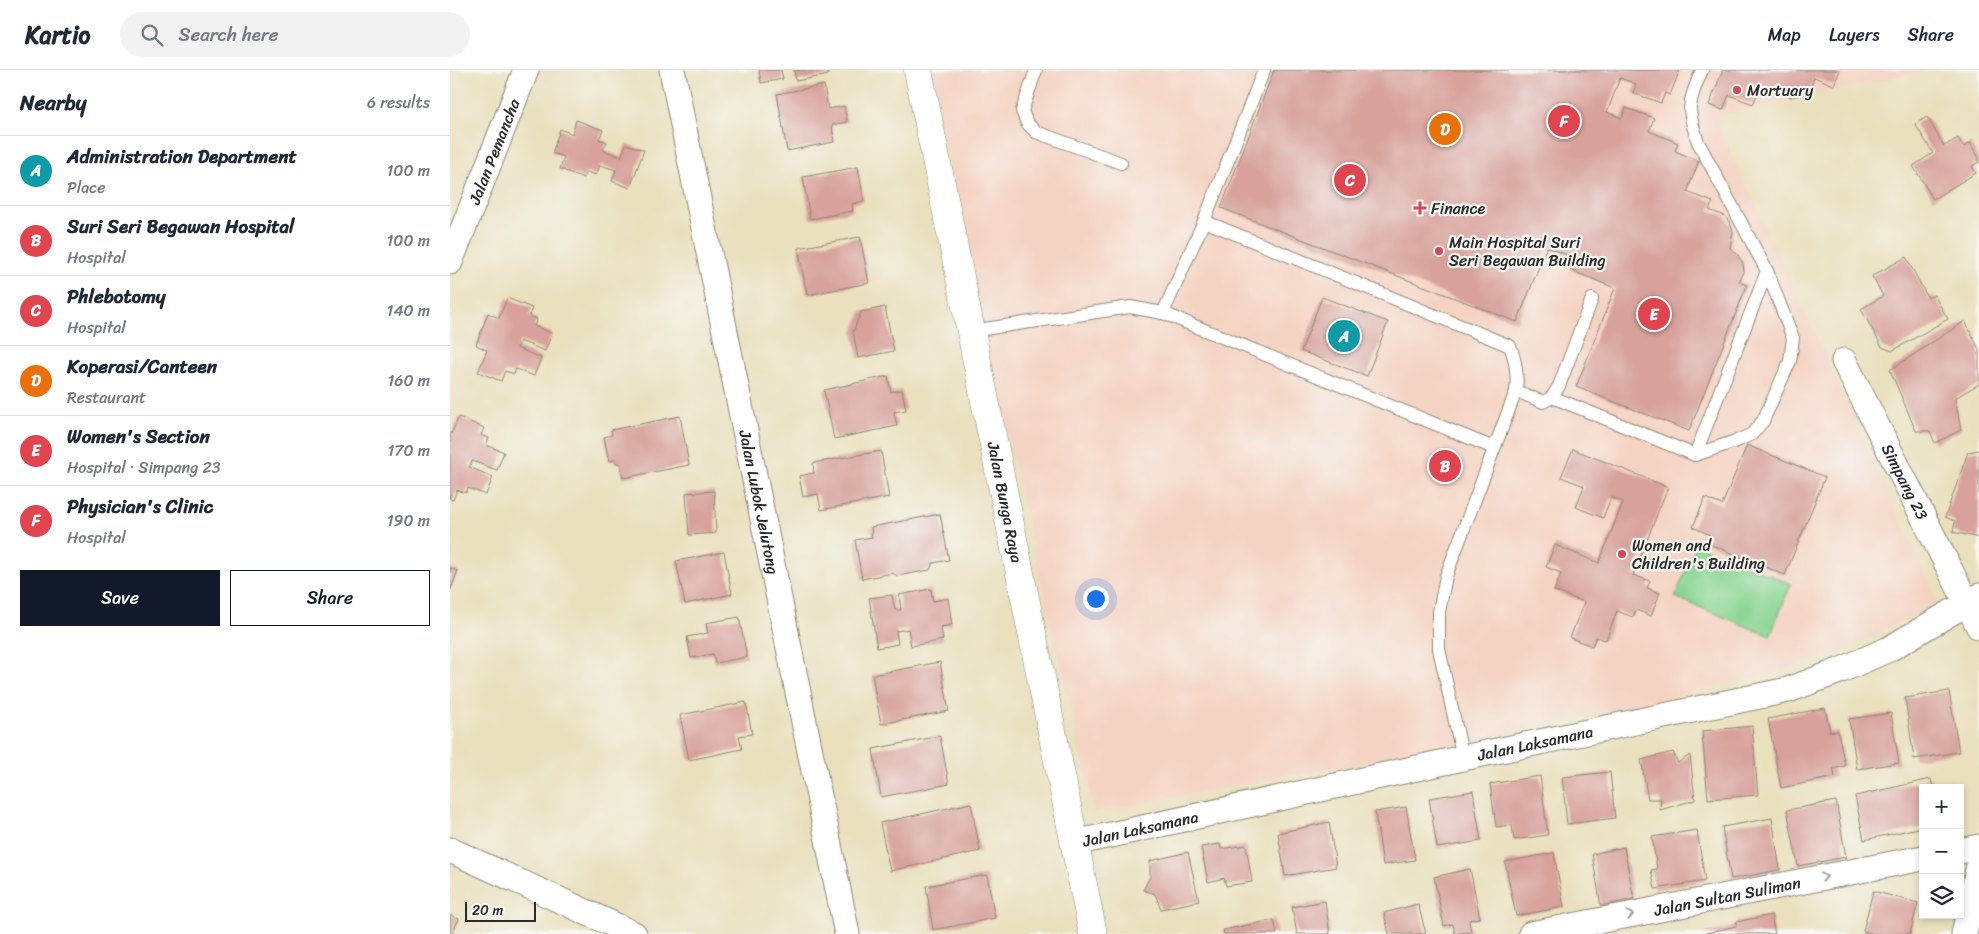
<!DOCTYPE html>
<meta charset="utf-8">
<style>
:root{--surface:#fff;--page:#f2f2f3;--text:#1f2937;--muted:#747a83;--line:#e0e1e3;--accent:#111827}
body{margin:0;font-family:Sriracha,sans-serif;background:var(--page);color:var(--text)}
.controls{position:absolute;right:15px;bottom:15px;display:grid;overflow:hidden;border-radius:0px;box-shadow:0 2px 8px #0003}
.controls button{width:45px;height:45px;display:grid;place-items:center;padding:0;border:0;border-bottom:1px solid var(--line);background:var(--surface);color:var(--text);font:25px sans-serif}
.scale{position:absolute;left:15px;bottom:12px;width:71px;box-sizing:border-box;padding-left:5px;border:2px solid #2b2b2b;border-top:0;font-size:14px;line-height:18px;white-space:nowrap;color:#2b2b2b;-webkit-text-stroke:4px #f6f6f2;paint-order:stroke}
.you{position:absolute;left:645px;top:528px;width:18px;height:18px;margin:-12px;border:4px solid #fff;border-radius:50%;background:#1a73e8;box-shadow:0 0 0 8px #1a73e833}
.badge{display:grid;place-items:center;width:32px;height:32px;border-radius:50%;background:var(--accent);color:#fff;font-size:16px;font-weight:700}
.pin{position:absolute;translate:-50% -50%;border:2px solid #fff;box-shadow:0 1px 5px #0006}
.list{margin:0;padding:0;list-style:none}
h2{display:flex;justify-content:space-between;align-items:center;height:65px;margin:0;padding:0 20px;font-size:21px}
h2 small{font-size:16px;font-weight:400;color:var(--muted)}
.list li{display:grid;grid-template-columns:32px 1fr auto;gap:15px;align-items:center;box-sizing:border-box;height:70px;padding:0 20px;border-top:1px solid var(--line)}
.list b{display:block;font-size:19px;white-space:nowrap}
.list p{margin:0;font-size:16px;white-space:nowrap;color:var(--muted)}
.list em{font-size:16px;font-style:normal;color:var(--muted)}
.actions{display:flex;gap:10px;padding:15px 20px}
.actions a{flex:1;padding:11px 0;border:1px solid var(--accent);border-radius:0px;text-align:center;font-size:18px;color:var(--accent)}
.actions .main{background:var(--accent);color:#fff}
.icon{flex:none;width:28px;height:28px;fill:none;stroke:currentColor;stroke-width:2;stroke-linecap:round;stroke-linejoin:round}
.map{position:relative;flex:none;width:1529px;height:864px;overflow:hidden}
header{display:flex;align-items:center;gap:30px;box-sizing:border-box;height:70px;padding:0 25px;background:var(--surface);border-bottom:1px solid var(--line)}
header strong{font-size:24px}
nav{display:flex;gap:28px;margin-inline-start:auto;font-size:18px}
.search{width:350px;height:45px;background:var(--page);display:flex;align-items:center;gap:12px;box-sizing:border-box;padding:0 18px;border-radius:28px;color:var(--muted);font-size:19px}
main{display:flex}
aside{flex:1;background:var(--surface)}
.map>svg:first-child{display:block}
.built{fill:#f5d3c2}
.green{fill:#89d592;stroke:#5a805e}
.building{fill:#d8a19b}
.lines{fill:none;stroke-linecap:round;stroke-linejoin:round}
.service-casing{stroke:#8a8674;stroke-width:14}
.minor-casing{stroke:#8a8674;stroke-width:27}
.tertiary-casing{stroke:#8a8674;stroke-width:29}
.service{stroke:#fff;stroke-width:12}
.minor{stroke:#fff;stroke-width:25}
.tertiary{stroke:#fff;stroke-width:28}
.oneway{stroke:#a0a0a0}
.poi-dot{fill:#d1495b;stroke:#f6f6f2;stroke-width:2}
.labels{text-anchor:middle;stroke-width:4.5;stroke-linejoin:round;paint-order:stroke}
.poi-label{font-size:16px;fill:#2b2b2b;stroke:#f6f6f2;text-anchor:start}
.street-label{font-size:16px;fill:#2b2b2b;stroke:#f6f6f2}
</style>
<header>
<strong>Kartio</strong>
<div class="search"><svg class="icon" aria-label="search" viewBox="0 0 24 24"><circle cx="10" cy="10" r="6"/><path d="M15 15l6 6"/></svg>Search here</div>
<nav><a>Map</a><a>Layers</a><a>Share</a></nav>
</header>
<main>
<aside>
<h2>Nearby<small>6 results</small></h2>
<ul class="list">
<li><span class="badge" style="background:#0f9aa8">A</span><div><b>Administration Department</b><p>Place</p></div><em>100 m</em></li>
<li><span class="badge" style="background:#e0444e">B</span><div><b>Suri Seri Begawan Hospital</b><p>Hospital</p></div><em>100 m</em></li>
<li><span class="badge" style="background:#e0444e">C</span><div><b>Phlebotomy</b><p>Hospital</p></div><em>140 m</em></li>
<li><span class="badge" style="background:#e8710a">D</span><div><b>Koperasi/Canteen</b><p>Restaurant</p></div><em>160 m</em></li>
<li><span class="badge" style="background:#e0444e">E</span><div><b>Women's Section</b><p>Hospital · Simpang 23</p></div><em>170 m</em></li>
<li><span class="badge" style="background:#e0444e">F</span><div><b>Physician's Clinic</b><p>Hospital</p></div><em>190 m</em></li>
</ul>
<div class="actions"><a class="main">Save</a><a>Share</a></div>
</aside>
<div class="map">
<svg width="1529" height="864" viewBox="0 0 1529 864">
<rect width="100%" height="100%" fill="#f6f6f2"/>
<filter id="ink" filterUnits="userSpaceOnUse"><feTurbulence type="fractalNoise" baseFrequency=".02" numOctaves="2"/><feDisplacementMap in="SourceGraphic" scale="10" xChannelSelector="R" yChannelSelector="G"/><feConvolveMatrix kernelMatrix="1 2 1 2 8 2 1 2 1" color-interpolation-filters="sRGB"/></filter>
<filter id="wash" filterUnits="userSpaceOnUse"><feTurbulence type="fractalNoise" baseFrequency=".0096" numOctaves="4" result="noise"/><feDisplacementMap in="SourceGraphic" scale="20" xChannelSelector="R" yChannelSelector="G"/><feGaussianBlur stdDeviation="1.12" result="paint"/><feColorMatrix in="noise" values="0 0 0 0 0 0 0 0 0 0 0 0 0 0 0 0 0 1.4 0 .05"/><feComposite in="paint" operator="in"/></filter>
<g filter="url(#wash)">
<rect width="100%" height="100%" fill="#eae0bd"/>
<path class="built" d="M480,0H1477L1265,47L1489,533L1430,564L1386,583L1313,606L1003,676L644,742L533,260Z"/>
<path class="green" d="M1246,475L1341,514L1320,566L1225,527Z"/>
<g id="blocks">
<g class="building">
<path d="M309,0H331L333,9L311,13Z"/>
<path d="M344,0H377L378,5L346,11Z"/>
<path d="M824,0H1230L1220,25L1215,23L1211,33L1183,23L1186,14L1170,8L1157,42L1172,48L1176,38L1204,48L1199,61L1228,73L1225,81L1249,91L1237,122L1263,132L1259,140L1275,146L1280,153L1283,161L1280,178L1287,184L1293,193L1294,202L1289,212L1297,215L1239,361L1126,317L1165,218L1120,200L1125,188L1097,177L1067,252L771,138Z"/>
<path d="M1273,0H1390L1384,15L1364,7L1358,24L1341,27L1311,16L1303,34L1279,25L1273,40L1259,35Z"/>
<path d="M374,15L378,39L394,36L397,52L382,55L384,72L337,81L327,24Z"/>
<path d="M1477,47L1494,76L1508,68L1514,77L1520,73L1529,88V92L1522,96L1526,103L1483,129L1463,96L1483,83L1465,54Z"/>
<path d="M126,50L153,60L149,69L157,72L153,80L171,87L176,74L194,80L180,118L162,111L166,100L150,95L146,105L136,102L134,108L110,99L114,87L102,83L110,59L122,64Z"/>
<path d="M408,97L414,131L402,134L403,141L360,149L353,107Z"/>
<path d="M410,167L419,213L357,225L348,178Z"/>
<path d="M1456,187L1478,228L1484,225L1498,249L1442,281L1432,277L1411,239L1433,226L1422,206Z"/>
<path d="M872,227L938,252L917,306L851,281Z"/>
<path d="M57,228L82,238L79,246L87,249L84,256L102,263L95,281L70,271L67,278L91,288L84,306L66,299L64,304L55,301L51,311L28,302L37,280L26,275L38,243L49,248Z"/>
<path d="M435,237L444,281L408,288L403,262L411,242Z"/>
<path d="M1515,251L1529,279V314L1505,328L1511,360L1485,373L1480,361H1466L1440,300Z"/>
<path d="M438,306L441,322L452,320L456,340L444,342L447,356L384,369L374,320Z"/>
<path d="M230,346L239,395L173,408L170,393H166L165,390L159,391L154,367L162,365L161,360Z"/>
<path d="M9,347L34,358L31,365L39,368L36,375L54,382L47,400L22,391L19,397L43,407L36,425L18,418L16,423L7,420L3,430L0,429V366Z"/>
<path d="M1297,375L1375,407L1335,505L1257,473L1260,465L1243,457L1255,428L1272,435Z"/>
<path d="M1123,379L1218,417L1183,505L1200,511L1197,518L1210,523L1201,546L1186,540L1183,547L1167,541L1156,570L1146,567L1142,576L1120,568L1134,532L1104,521L1111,503L1096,497L1105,475L1149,493L1173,432L1161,427L1153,448L1126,437L1134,416L1111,407Z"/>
<path d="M1529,380V468L1503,462L1505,451L1495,447L1518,382Z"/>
<path d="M431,381L439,427L371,440L368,424L353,427L349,406L364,403L363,393Z"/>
<path d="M264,421L266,463L239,465L236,423Z"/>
<path d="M490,444L499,490L483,493L480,500L447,506L443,503L412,509L405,470L422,467L421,457Z"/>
<path d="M274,482L282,524L235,534L226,491Z"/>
<path d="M0,498L8,501L0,521Z"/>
<path d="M481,519L483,531L498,528L502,555L491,557L493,570L461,576L458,559L446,561L448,574L427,578L419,528L442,525L445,540H451L449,525Z"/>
<path d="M289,547L297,587L265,593L263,584L241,588L237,567L258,563L256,553Z"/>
<path d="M490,592L499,641L431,654L422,605Z"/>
<path d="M1499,621L1509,682L1464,689L1455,628Z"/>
<path d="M296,632L302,664L289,666L292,679L239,690L230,645Z"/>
<path d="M1375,638L1380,662L1388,661L1395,696L1383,699L1385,707L1331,718L1318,649Z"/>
<path d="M1441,643L1449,693L1407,699L1399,649Z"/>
<path d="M1302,656L1308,725L1258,729L1252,661Z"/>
<path d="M490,666L499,714L431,727L423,679Z"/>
<path d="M1223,682L1228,693L1240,685L1245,730L1210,740L1211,729H1198L1191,690Z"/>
<path d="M1160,702L1165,748L1117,754L1112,707Z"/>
<path d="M1090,706L1098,765L1064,770L1062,755L1046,757L1040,714Z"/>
<path d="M1481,709L1483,718H1473V757L1414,770L1405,726Z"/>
<path d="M1023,721L1031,771L987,778L979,728Z"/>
<path d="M1386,731L1396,787L1348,796L1337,740Z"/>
<path d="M521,733L530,781L440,801L430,753Z"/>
<path d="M956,737L965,790L933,795L925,742Z"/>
<path d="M1322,748L1330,800L1281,809L1272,757Z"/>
<path d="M879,752L886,797L835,806L828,763Z"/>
<path d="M1247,760L1255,811L1205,819L1201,800L1207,799L1202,767Z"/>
<path d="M770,774L771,779L796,775L802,812L776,816L774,808L758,812L751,777Z"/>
<path d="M1174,777L1184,829L1151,836L1142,784Z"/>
<path d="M738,782L749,831L711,839L705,824L693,820L700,807V791Z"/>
<path d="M1104,783L1114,837L1066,846L1055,792Z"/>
<path d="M1020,799L1030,848L1019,850L1021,862L1005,864L1003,854L994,856L984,807Z"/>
<path d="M537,805L545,848L483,860L476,816Z"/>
<path d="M1423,821L1468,833L1460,864H1425L1413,861Z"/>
<path d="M875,831L880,864H847L842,837Z"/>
<path d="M968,834L976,864H939L934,843Z"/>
<path d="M0,845L9,849L2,864H0Z"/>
<path d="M1321,845L1325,864H1252L1286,856V852Z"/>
<path d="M824,850L827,864H774L773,860Z"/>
</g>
</g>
</g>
<g filter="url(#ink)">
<use href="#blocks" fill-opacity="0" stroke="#8a8674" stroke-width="1"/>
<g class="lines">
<defs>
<g id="service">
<path d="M586,0L572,41L577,53L586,62L671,93"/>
<path d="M754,151L1060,276C1066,291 1068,304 1066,321L996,506L989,542V579L1013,688"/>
<path d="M713,243L1044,378"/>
<path d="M521,261L680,237L713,243L754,151L814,0"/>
<path d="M1066,321L1093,332L1102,327L1109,316L1142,229"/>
<path d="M1102,327L1245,385L1289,370L1302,364L1313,351L1340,291L1343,268L1317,201"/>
<path d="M1245,385L1317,201L1248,72C1236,37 1238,34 1252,0"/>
</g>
<g id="minor">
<path id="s1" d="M222,0L397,864"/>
<path id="s2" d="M0,192L76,0"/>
<path id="s3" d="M1394,291L1529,557"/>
<path id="s4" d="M624,773L1013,688L1338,620L1389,601L1439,579L1529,526"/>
<path d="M0,780L184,864"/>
<path d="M1510,781L1529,777"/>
<path id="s5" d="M1081,864L1473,788"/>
<path d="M1514,864L1529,795"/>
</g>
<g id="tertiary">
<path id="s6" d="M468,0L643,864"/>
</g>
</defs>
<use href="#service" class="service-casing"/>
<use href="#minor" class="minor-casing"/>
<use href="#tertiary" class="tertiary-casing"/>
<use href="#service" class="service"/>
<use href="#minor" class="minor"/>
<use href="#tertiary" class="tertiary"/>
</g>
<defs><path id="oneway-chevron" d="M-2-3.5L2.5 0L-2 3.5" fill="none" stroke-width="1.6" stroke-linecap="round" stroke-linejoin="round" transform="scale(1.25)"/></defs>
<g class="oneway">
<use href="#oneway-chevron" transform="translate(1374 807) rotate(-11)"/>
<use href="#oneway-chevron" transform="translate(1180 845) rotate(-11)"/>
</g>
</g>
<g class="poi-dot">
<circle cx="1287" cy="20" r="5"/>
<path d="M967.5 130.5h5v5h5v5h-5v5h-5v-5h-5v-5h5z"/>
<circle cx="989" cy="181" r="5"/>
<circle cx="1172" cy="484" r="5"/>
</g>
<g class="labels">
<g class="poi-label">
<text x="1297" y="26">Mortuary</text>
<text x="981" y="144">Finance</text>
<text x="999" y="178">Main Hospital Suri<tspan x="999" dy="18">Seri Begawan Building</tspan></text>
<text x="1182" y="481">Women and<tspan x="1182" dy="18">Children's Building</tspan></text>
</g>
<g class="street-label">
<text dy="6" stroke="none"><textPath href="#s2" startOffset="119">Jalan Pemancha</textPath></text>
<text dy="6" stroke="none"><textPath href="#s3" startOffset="135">Simpang 23</textPath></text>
<text dy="6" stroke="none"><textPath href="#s1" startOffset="441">Jalan Lubok Jelutong</textPath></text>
<text dy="6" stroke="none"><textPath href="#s6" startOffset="441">Jalan Bunga Raya</textPath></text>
<text dy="6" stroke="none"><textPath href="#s4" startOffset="472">Jalan Laksamana</textPath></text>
<text dy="6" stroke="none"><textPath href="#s4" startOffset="68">Jalan Laksamana</textPath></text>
<text dy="6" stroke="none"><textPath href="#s5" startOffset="200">Jalan Sultan Suliman</textPath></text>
</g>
</g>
</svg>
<div class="controls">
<button>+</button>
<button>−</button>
<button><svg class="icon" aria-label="layers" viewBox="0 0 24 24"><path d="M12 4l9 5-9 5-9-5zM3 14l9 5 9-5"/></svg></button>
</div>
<div class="scale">20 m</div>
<div class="you"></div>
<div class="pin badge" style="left:894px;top:266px;background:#0f9aa8">A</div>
<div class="pin badge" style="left:995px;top:396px;background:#e0444e">B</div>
<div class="pin badge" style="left:900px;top:110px;background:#e0444e">C</div>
<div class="pin badge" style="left:995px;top:59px;background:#e8710a">D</div>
<div class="pin badge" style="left:1204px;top:244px;background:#e0444e">E</div>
<div class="pin badge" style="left:1114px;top:51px;background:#e0444e">F</div>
</div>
</main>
